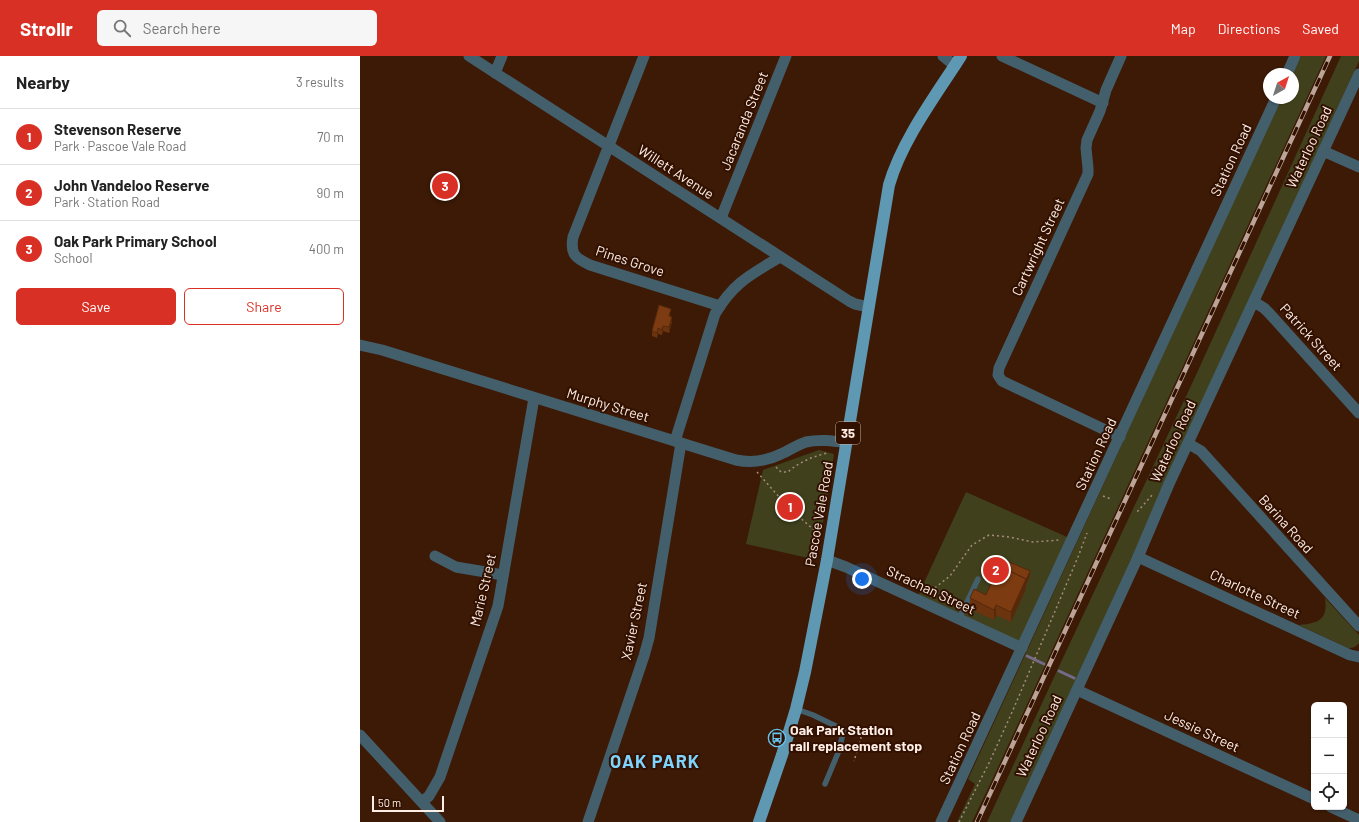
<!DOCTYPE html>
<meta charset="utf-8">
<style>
:root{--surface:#fff;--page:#f6f6f6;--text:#222;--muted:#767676;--line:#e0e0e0;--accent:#d93025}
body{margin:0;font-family:Barlow,sans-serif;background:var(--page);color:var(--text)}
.controls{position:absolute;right:12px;bottom:12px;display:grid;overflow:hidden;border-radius:6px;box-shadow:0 1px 3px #0004}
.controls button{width:36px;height:36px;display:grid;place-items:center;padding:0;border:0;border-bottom:1px solid var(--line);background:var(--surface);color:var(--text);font:20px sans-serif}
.compass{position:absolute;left:903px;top:12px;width:36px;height:36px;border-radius:50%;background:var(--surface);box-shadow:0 1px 3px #0004;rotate:39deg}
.scale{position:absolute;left:12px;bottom:10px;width:72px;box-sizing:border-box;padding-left:4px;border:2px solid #feeee5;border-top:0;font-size:11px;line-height:14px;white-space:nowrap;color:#feeee5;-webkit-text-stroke:3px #311000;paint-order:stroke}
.you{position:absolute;left:502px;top:523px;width:14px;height:14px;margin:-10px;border:3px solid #fff;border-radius:50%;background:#1a73e8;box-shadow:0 0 0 6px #1a73e833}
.badge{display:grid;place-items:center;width:26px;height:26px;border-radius:50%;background:var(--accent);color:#fff;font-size:13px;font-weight:700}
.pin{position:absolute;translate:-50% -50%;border:2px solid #fff;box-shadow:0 1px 4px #0006}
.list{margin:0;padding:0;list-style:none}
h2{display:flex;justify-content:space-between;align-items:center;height:52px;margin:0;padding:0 16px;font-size:17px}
h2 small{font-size:13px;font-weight:400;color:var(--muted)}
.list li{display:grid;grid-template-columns:26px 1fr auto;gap:12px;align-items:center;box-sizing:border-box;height:56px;padding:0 16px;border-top:1px solid var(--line)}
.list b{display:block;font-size:15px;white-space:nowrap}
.list p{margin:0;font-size:13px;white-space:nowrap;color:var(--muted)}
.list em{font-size:13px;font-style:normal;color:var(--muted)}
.actions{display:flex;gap:8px;padding:12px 16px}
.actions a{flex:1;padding:9px 0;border:1px solid var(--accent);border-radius:6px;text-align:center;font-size:14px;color:var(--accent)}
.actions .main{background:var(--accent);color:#fff}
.icon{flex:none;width:22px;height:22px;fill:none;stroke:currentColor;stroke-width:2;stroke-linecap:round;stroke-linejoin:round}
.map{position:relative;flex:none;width:999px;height:766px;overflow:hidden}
header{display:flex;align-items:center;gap:24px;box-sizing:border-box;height:56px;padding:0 20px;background:var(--accent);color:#fff}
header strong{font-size:19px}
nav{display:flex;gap:22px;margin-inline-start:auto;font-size:14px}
.search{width:280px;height:36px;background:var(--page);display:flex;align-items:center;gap:10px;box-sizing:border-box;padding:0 14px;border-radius:6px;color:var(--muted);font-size:15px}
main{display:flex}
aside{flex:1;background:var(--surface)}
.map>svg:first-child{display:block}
.green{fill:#40411c}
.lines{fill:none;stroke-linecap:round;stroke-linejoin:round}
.stream{stroke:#756a8a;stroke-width:3}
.path{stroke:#a48b7d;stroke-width:1.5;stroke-dasharray:2 3;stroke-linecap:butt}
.lane{stroke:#445f6c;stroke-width:5.5}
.street{stroke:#445f6c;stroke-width:11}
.primary{stroke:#5f98b3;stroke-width:12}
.rail-casing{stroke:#bba497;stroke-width:4.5}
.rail{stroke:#311000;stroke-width:3;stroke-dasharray:9;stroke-linecap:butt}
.wall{fill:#6b330e}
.shaded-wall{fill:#57290b}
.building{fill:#7c3b10;stroke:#57290b}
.labels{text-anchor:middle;stroke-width:4;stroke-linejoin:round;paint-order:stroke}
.shield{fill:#311000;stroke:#c0aba0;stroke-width:1}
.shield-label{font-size:13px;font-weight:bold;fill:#feeee5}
.street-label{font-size:14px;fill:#feeee5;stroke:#311000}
.poi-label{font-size:14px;font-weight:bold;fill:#feeee5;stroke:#311000;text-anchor:start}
.district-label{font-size:18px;font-weight:bold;letter-spacing:1px;fill:#7ed4fc;stroke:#311000}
</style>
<header>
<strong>Strollr</strong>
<div class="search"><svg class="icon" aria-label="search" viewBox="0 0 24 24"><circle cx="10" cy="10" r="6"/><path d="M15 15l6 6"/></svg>Search here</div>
<nav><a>Map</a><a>Directions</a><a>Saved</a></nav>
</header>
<main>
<aside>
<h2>Nearby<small>3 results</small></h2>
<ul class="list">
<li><span class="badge">1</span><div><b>Stevenson Reserve</b><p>Park · Pascoe Vale Road</p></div><em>70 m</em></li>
<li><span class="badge">2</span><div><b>John Vandeloo Reserve</b><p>Park · Station Road</p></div><em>90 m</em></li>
<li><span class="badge">3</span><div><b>Oak Park Primary School</b><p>School</p></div><em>400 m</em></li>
</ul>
<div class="actions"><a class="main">Save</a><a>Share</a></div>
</aside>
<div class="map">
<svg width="999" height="766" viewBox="0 0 999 766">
<rect width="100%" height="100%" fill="#3c1a05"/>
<g class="green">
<path d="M941,0H966L633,722L612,766H597L615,728L608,723L921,42H933L932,18Z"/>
<path d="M981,0H999V5L651,766H627L702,604L836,319Z"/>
<path d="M459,394L474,398L457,504L386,488L403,414Z"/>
<path d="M606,436L716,485L667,593L556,544Z"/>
<path d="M965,542L999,579V587C996,591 993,592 988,592L939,569C959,567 968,564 965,542Z"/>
</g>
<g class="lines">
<g class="stream">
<path d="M667,600L684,608"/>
<path d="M699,615L714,622"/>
</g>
<g class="path">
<path d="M416,411L421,416H428C439,406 452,401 467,397"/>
<path d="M397,416L429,452L454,474"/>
<path d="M743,440L751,443"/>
<path d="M777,455H778L793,438"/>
<path d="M567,538L590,520L612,489L629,479L649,481L673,486L700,484"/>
<path d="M492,676L500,680L501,682L494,705"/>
<path d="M599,766L630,705L653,654L718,501L727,477"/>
</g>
<g class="lane">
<path d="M599,563L618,523"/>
<path d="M436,653L453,659L484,674L478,697L465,728"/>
</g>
<g class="street">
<path d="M109,0L489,245L495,248L509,251"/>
<path d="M284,0L213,181C210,198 215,202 230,209L360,250"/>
<path d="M583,0L595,10"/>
<path d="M642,0L743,47"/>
<path d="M135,17L142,0"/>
<path d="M927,18L935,0"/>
<path d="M963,95L999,111"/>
<path d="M361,162L426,0"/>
<path d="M894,246L904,252L909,257L999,357"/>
<path d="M0,289L22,294L376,404C391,407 407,405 421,398C430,394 437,389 446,386C460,383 473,385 487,387"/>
<path d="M760,381L642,325L638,319L639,312L728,118V112L726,92L727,84L740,55L746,34L761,0"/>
<path d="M315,385L355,258C373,227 390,219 420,201"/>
<path d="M829,388L841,395L999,570"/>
<path d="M75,500L96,511L143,519"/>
<path d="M778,501L990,599L999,601"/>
<path d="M467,504L486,511L662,592"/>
<path d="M717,634L954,743"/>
<path d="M0,679L80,766"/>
<path d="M62,746L69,740L80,721L138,550L174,342"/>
<path d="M971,751L999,764"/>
<path d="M228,766L284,600L289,582L321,387"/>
<path d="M581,766L916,42"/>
<path d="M656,766L778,501L809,428L999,18"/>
</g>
<path class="primary" d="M399,766L422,699L436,653L445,616L467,504L529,129C542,84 576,39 601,0"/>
<defs>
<path id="rail" d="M617,766L970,0"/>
</defs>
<use href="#rail" class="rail-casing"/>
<use href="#rail" class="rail"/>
</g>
<g class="wall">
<path d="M311,258L310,260L312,266L309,277L303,275L302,279L298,278L297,282L292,280V275Z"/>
<path d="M637,510L670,520L666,529V533L651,566L636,559L634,564L610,553V542L626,539L637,515Z"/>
</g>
<g class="shaded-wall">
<path d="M312,261V266L309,277V271Z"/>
<path d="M303,270V275L302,279V274Z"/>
<path d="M298,272V278L297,282V277Z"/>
<path d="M670,515V520L666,529V524Z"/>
<path d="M666,523V533L651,566V556Z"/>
<path d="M636,549V559L634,564V554Z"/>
</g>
<g class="building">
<path d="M299,249L311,253L309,260L312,261L309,271L303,270L302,274L298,272L297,277L292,275Z"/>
<path d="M640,502L670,515L666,524H665L666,523L639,510L638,511L637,510Z"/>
<path d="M639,510L666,523L651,556L636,549L634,554L610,542L614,533L626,539Z"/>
</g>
<defs>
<symbol id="bus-ring" viewBox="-11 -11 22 22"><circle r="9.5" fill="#311000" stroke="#66c4ef" stroke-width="1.5"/><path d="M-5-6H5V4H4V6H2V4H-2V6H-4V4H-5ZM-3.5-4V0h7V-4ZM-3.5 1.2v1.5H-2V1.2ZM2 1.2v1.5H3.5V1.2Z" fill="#66c4ef"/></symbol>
</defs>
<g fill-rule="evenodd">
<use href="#bus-ring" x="407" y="672" width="20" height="20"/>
</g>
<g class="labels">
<rect class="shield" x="476" y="366" width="24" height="22" rx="3"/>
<g class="shield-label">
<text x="488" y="382">35</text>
</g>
<g class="street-label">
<text transform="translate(384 65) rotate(-68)" y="5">Jacaranda Street</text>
<text transform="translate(949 91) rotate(-65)" y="5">Waterloo Road</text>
<text transform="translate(871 104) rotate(-65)" y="5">Station Road</text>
<text transform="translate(316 116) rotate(33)" y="5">Willett Avenue</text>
<text transform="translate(678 191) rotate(-65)" y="5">Cartwright Street</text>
<text transform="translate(270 205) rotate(18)" y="5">Pines Grove</text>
<text transform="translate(951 281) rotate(48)" y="5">Patrick Street</text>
<text transform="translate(248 349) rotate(17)" y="5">Murphy Street</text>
<text transform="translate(813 385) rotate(-65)" y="5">Waterloo Road</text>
<text transform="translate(736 398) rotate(-65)" y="5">Station Road</text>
<text transform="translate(459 458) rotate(-80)" y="5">Pascoe Vale Road</text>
<text transform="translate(926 468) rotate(48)" y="5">Barina Road</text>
<text transform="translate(123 534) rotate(-77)" y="5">Marie Street</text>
<text transform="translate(571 534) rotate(25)" y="5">Strachan Street</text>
<text transform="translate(895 538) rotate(25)" y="5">Charlotte Street</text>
<text transform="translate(274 565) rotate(-78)" y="5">Xavier Street</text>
<text transform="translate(842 675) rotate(25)" y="5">Jessie Street</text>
<text transform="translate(679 680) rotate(-65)" y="5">Waterloo Road</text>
<text transform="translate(600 692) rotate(-65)" y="5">Station Road</text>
</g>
<g class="poi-label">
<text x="430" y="679">Oak Park Station<tspan x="430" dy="16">rail replacement stop</tspan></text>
</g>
<g class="district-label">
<text x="295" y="712">OAK PARK</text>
</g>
</g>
</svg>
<div class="controls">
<button>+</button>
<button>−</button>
<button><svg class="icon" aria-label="locate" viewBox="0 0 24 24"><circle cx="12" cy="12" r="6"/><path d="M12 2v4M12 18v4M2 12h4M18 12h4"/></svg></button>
</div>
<svg class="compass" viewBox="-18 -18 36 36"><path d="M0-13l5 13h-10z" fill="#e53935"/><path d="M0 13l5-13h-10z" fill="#767676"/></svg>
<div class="scale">50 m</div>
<div class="you"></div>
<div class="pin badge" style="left:430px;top:451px">1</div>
<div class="pin badge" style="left:636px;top:514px">2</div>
<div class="pin badge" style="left:85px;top:130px">3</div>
</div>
</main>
